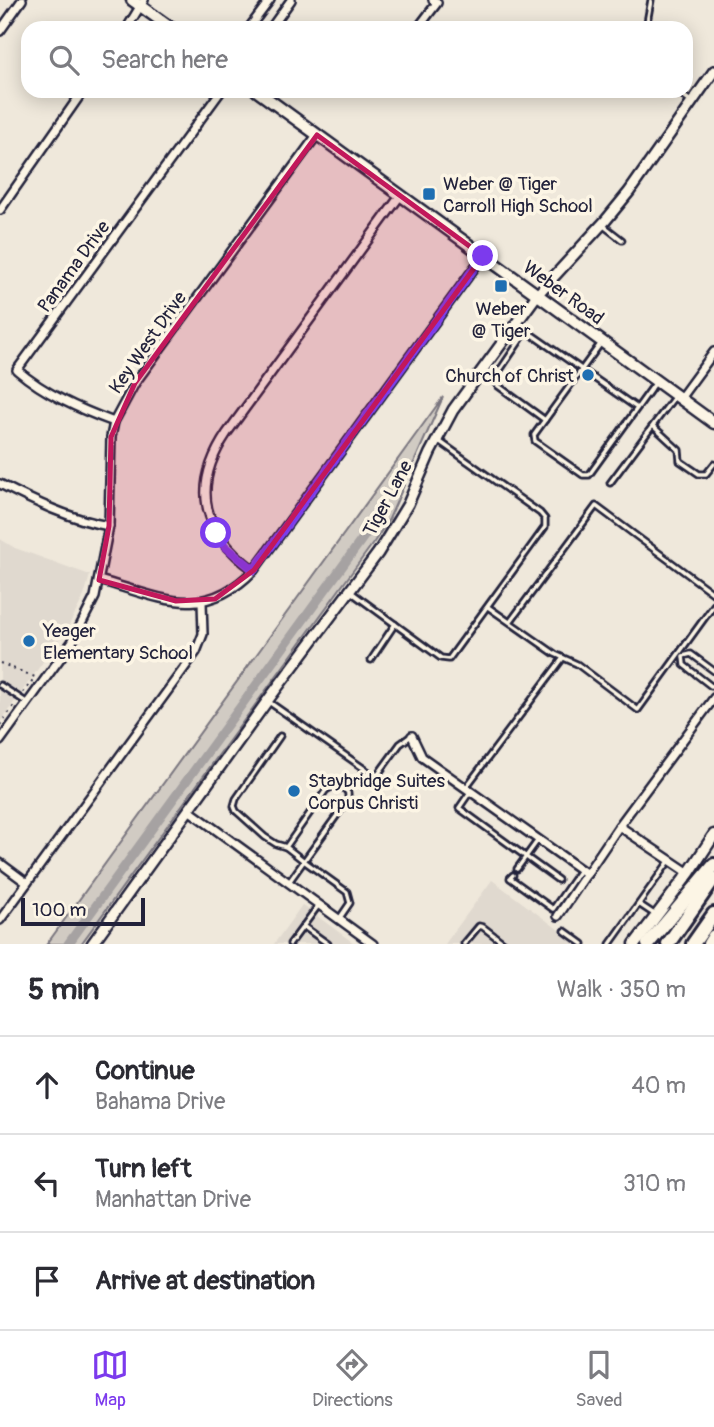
<!DOCTYPE html>
<meta charset="utf-8">
<style>
:root{--surface:#fff;--page:#f2f2f3;--text:#2b2b33;--muted:#7c7c81;--line:#e1e1e2;--accent:#7c3aed}
body{margin:0;font-family:Pangolin,sans-serif;background:var(--page);color:var(--text)}
.scale{position:absolute;left:21px;bottom:18px;width:124px;box-sizing:border-box;padding-left:7px;border:4px solid #22223b;border-top:0;font-size:19px;line-height:24px;white-space:nowrap;color:#22223b;-webkit-text-stroke:5px #fcf5e5;paint-order:stroke}
.stop{position:absolute;width:21px;height:21px;margin:-16px;border:5px solid #7c3aed;border-radius:50%;background:#fff}
.stop.end{background:#7c3aed;border-color:#fff;box-shadow:0 2px 7px #0008}
.list{margin:0;padding:0;list-style:none}
h2{display:flex;justify-content:space-between;align-items:center;height:91px;margin:0;padding:0 28px;font-size:30px}
h2 small{font-size:23px;font-weight:400;color:var(--muted)}
.list li{display:grid;grid-template-columns:46px 1fr auto;gap:21px;align-items:center;box-sizing:border-box;height:98px;padding:0 28px;border-top:2px solid var(--line)}
.list b{display:block;font-size:26px;white-space:nowrap}
.list p{margin:0;font-size:23px;white-space:nowrap;color:var(--muted)}
.list em{font-size:23px;font-style:normal;color:var(--muted)}
.icon{flex:none;width:38px;height:38px;fill:none;stroke:currentColor;stroke-width:2;stroke-linecap:round;stroke-linejoin:round}
.map{position:relative;flex:none;width:714px;height:944px;overflow:hidden}
.search{position:absolute;background:var(--surface);box-shadow:0 4px 18px #0003;left:21px;right:21px;top:21px;height:77px;display:flex;align-items:center;gap:18px;box-sizing:border-box;padding:0 24px;border-radius:21px;color:var(--muted);font-size:26px}
.sheet{height:385px;background:var(--surface)}
nav{display:flex;justify-content:space-around;align-items:center;box-sizing:border-box;height:98px;border-top:2px solid var(--line);background:var(--surface);font-size:19px;color:var(--muted)}
nav a{display:grid;justify-items:center;gap:4px}
nav .on{color:var(--accent)}
.map>svg:first-child{display:block}
.built{fill:#e0d9cf}
.green{fill:#d1cbc3;stroke:#7a767f;stroke-width:2}
.lines{fill:none;stroke-linecap:round;stroke-linejoin:round}
.canal{stroke:#a6a2a2;stroke-width:9}
.service-casing{stroke:#22223b;stroke-width:9}
.minor-casing{stroke:#22223b;stroke-width:12}
.tertiary-casing{stroke:#22223b;stroke-width:14}
.secondary-casing{stroke:#22223b;stroke-width:15}
.motorway-casing{stroke:#22223b;stroke-width:18}
.path{stroke:#22223b;stroke-width:2;stroke-dasharray:2 5;stroke-linecap:butt}
.service{stroke:#fcf5e5;stroke-width:3.5}
.minor{stroke:#fcf5e5;stroke-width:7}
.tertiary{stroke:#fcf5e5;stroke-width:9}
.secondary{stroke:#fcf5e5;stroke-width:10}
.motorway{stroke:#fcf5e5;stroke-width:12}
.route{stroke:#7c3aed;stroke-width:9}
.marked{fill:#c2185b;fill-opacity:0.2;stroke:#c2185b;stroke-width:5;stroke-linejoin:round}
.poi-dot{fill:#1f6fb2;stroke:#fcf5e5;stroke-width:2.5}
.labels{text-anchor:middle;stroke-width:7;stroke-linejoin:round;paint-order:stroke}
.poi-label{font-size:19px;fill:#22223b;stroke:#fcf5e5;text-anchor:start}
.street-label{font-size:19px;fill:#22223b;stroke:#fcf5e5}
</style>
<div class="map">
<svg width="714" height="944" viewBox="0 0 714 944">
<rect width="100%" height="100%" fill="#efe8db"/>
<filter id="ink" filterUnits="userSpaceOnUse"><feTurbulence type="fractalNoise" baseFrequency=".0143" numOctaves="2"/><feDisplacementMap in="SourceGraphic" scale="14" xChannelSelector="R" yChannelSelector="G"/><feConvolveMatrix kernelMatrix="1 2 1 2 8 2 1 2 1" color-interpolation-filters="sRGB"/></filter>
<g filter="url(#ink)">
<g class="built">
<path d="M0,539L15,548L90,575L84,596L68,627L0,722Z"/>
<path d="M492,880L578,944H445Z"/>
<path d="M302,905L355,944H274Z"/>
</g>
<path class="green" d="M443,397L389,519L374,542L81,944H47Z"/>
<g class="lines">
<path class="canal" d="M68,944L368,531"/>
<defs>
<g id="service">
<path d="M646,28L651,0"/>
<path d="M677,91L692,102"/>
<path d="M604,226L622,240"/>
<path d="M601,343L534,435L535,441L583,475H589L656,382"/>
<path d="M545,420L497,385L494,379L523,336L528,332L637,408"/>
<path d="M654,427L679,450L680,461L699,474H706L714,464"/>
<path d="M610,483L675,396"/>
<path d="M351,592L441,658L449,659L545,527V519L540,513L439,441"/>
<path d="M488,607L555,654L577,664L638,710L714,605"/>
<path d="M510,622L596,506L714,594"/>
<path d="M371,660L395,624"/>
<path d="M714,671L691,654L683,656L684,665L711,686H714"/>
<path d="M0,685L26,702"/>
<path d="M269,702L376,777L400,744L411,736"/>
<path d="M280,736L236,799L234,806L236,811L265,837L276,844L286,847L304,861L289,882"/>
<path d="M467,786L563,658"/>
<path d="M470,792L459,808L558,880"/>
<path d="M286,847L326,790L335,785L345,789L348,793V800L304,861L347,892L350,903L339,919"/>
<path d="M517,869L538,840"/>
<path d="M513,875L510,878L553,909L580,870"/>
<path d="M639,904L654,914"/>
<path d="M303,926L328,944"/>
<path d="M565,931L583,944"/>
<path d="M290,944L318,906"/>
<path d="M464,944L479,926L483,927L505,944"/>
<path d="M610,944L670,860"/>
</g>
<g id="minor">
<path d="M127,28L144,0"/>
<path d="M249,28L270,0"/>
<path d="M271,28L291,0"/>
<path d="M418,28L437,3L433,0"/>
<path d="M0,31L22,0"/>
<path d="M0,210L83,91"/>
<path d="M681,397L714,352"/>
<path d="M114,422C79,409 45,394 17,370L221,91"/>
<path d="M0,484C33,501 72,520 109,526"/>
<path d="M254,570C203,533 190,488 227,433L400,196"/>
<path d="M99,580C160,597 203,623 254,570L483,256"/>
<path d="M412,736L422,757L587,874"/>
<path d="M0,741L72,642L95,597L109,526L111,437L114,422L135,383L317,135"/>
<path d="M190,811L373,944"/>
<path d="M619,826L689,873"/>
<path d="M0,863L27,883"/>
<path d="M558,916L619,826L714,698"/>
<path d="M0,920L196,652L203,634L202,602"/>
</g>
<path id="tertiary" d="M92,944L268,700L378,553L408,504L430,453L453,410L537,295L606,220L629,192L714,71"/>
<g id="secondary">
<path d="M132,0L171,28"/>
<path d="M257,91L714,423"/>
<path d="M635,944L689,873L714,835"/>
</g>
<g id="motorway">
<path d="M648,944L714,865"/>
<path d="M668,944L714,878"/>
<path d="M693,944L714,914"/>
<path d="M709,944L714,936"/>
</g>
</defs>
<use href="#service" class="service-casing"/>
<use href="#minor" class="minor-casing"/>
<use href="#tertiary" class="tertiary-casing"/>
<use href="#secondary" class="secondary-casing"/>
<use href="#motorway" class="motorway-casing"/>
<g class="path">
<path d="M0,663L35,677L23,693"/>
<path d="M0,725L16,703"/>
</g>
<use href="#service" class="service"/>
<use href="#minor" class="minor"/>
<use href="#tertiary" class="tertiary"/>
<use href="#secondary" class="secondary"/>
<use href="#motorway" class="motorway"/>
</g>
</g>
<g class="lines" filter="url(#ink)">
<path class="route" d="M216,533L225,546L254,570L483,256"/>
</g>
<path class="marked" d="M317,135L483,256L254,570L215,599L176,601L99,580L109,526L111,437L135,383Z"/>
<g class="poi-dot">
<rect x="422" y="187" width="14" height="14" rx="3.5"/>
<rect x="494" y="279" width="14" height="14" rx="3.5"/>
<circle cx="588" cy="375" r="7"/>
<circle cx="29" cy="641" r="7"/>
<circle cx="294" cy="791" r="7"/>
</g>
<g class="labels">
<g class="poi-label">
<text x="443" y="190">Weber @ Tiger<tspan x="443" dy="22">Carroll High School</tspan></text>
<text x="501" y="315" text-anchor="middle">Weber<tspan x="501" dy="22">@ Tiger</tspan></text>
<text x="574" y="382" text-anchor="end">Church of Christ</text>
<text x="43" y="637">Yeager<tspan x="43" dy="22">Elementary School</tspan></text>
<text x="308" y="787">Staybridge Suites<tspan x="308" dy="22">Corpus Christi</tspan></text>
</g>
<g class="street-label">
<text transform="translate(73 266) rotate(-54)" y="7">Panama Drive</text>
<text transform="translate(564 292) rotate(36)" y="7">Weber Road</text>
<text transform="translate(147 342) rotate(-55)" y="7">Key West Drive</text>
<text transform="translate(387 498) rotate(-62)" y="7">Tiger Lane</text>
</g>
</g>
</svg>
<div class="scale">100 m</div>
<div class="stop" style="left:216px;top:533px"></div>
<div class="stop end" style="left:483px;top:256px"></div>
<div class="search"><svg class="icon" aria-label="search" viewBox="0 0 24 24"><circle cx="10" cy="10" r="6"/><path d="M15 15l6 6"/></svg>Search here</div>
</div>
<section class="sheet">
<h2>5 min<small>Walk · 350 m</small></h2>
<ul class="list">
<li><svg class="icon" aria-label="ahead" viewBox="0 0 24 24"><path d="M12 20V5M6 11l6-6 6 6"/></svg><div><b>Continue</b><p>Bahama Drive</p></div><em>40 m</em></li>
<li><svg class="icon" aria-label="left" viewBox="0 0 24 24"><path d="M17 20v-9H6M10 6l-5 5 5 5"/></svg><div><b>Turn left</b><p>Manhattan Drive</p></div><em>310 m</em></li>
<li><svg class="icon" aria-label="arrive" viewBox="0 0 24 24"><path d="M6 21V4h12l-3 4 3 4H6"/></svg><div><b>Arrive at destination</b></div></li>
</ul>
</section>
<nav>
<a class="on"><svg class="icon" aria-label="map" viewBox="0 0 24 24"><path d="M3 6l6-2 6 2 6-2v14l-6 2-6-2-6 2zM9 4v14M15 6v14"/></svg>Map</a>
<a><svg class="icon" aria-label="directions" viewBox="0 0 24 24"><path d="M12 3l9 9-9 9-9-9zM9 14v-3h6M13 9l2 2-2 2"/></svg>Directions</a>
<a><svg class="icon" aria-label="saved" viewBox="0 0 24 24"><path d="M7 4h10v16l-5-4-5 4z"/></svg>Saved</a>
</nav>
